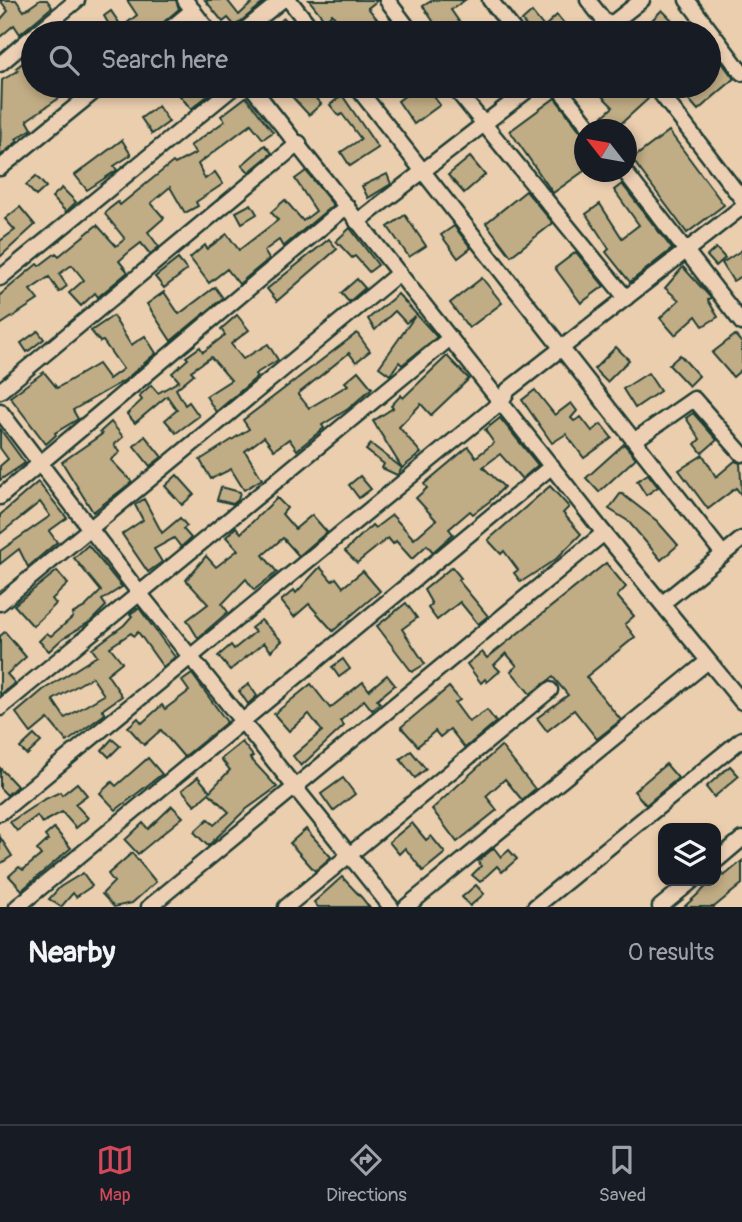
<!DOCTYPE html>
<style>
:root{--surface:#171b24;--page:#20242c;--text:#f1f3f6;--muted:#9ea1a6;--line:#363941;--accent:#d1495b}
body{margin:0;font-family:Pangolin,sans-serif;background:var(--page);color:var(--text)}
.controls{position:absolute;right:21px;bottom:21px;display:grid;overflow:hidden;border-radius:14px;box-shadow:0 4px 10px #0003}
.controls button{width:63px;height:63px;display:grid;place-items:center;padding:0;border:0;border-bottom:2px solid var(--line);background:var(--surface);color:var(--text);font:35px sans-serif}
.compass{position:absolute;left:574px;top:119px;width:63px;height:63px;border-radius:50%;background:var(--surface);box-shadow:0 4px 10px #0003;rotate:301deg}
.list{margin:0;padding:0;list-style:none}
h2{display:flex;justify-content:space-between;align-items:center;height:91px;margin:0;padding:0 28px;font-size:30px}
h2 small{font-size:23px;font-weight:400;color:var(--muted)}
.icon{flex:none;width:38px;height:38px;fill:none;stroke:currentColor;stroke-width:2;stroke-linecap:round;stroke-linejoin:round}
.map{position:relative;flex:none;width:742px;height:907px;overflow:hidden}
.search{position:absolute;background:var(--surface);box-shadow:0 4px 10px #0003;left:21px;right:21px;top:21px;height:77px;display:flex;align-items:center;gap:18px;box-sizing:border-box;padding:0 24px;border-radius:38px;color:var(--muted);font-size:26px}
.sheet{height:217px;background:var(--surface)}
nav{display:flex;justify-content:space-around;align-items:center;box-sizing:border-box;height:98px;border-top:2px solid var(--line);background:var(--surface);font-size:19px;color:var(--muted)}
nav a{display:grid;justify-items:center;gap:4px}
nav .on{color:var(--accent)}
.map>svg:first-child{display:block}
.building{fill:#c1ad85;stroke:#1f3d34;stroke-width:2;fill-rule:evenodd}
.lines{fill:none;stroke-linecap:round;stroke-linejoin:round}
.minor-casing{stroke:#1f3d34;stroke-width:19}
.minor{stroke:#edd0b4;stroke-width:14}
</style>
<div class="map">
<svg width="742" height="907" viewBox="0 0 742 907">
<rect width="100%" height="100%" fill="#ebceae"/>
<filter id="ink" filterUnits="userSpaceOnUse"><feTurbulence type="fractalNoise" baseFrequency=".0143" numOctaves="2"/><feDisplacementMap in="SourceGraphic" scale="14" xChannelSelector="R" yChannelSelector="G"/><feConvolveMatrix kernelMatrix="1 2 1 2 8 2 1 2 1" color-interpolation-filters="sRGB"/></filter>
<g filter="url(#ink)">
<g class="building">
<path d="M0,0H16L24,11L40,0H47L52,7L20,34L14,25L0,37V20L8,11Z"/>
<path d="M127,0H176L179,9L159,26L156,33H114L104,16L111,11L122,27L137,15Z"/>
<path d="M205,0H227L239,15L255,0H267L235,26L228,18L223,22Z"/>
<path d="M309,0H378L368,8L386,30L394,25L400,33H347L332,14L325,20Z"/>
<path d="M433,0H465L451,10L460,23L441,33L423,6Z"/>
<path d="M662,10L678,26L671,33H639Z"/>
<path d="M532,12L544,27L557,15L572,33H532L522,21Z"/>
<path d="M284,18L292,26L284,33H267Z"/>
<path d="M709,45L734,79L698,110L677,86H709Z"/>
<path d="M33,55V86H77L27,120L32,129L16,139L18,141L0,156L2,80L18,71L16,68Z"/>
<path d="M184,86H220L191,109L177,92Z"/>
<path d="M282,86H317L309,91L321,104L309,115Z"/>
<path d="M418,86H426L440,105L414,124L398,101Z"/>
<path d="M592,86H623L629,91L635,86L648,99L615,129L603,116L613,107Z"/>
<path d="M342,95L378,148L350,166L341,152L361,139L342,114L339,116L330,105Z"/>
<path d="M246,97L273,132L263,139L251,124L198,164L205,179L215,172L223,184L196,202L198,206L185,213L170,187L151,203L164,218L148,232L159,247L150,254L141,243L128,253L119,261L128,272L98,297L95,293L81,306L69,293L84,280L72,265L59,274L67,286L59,292L49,277L30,290L38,300L0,325V295L37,264L39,266L56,253L59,256L97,225L116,246L125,239L105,214L109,209L118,202L120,205L173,162L175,164L196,153L190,146L225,121L221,116Z"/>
<path d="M555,98L584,136V171L553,193L510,131Z"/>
<path d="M158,106L169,122L152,134L141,118Z"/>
<path d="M669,131L724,205L687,233L632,159Z"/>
<path d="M122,140L131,155L114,166L117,170L87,190L75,175Z"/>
<path d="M265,145L272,153L249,172L242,165Z"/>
<path d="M470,157L485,175L464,193L448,175Z"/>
<path d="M306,171L333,205L283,247L279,240L264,251L269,259L239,284L227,269L209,283L190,258L205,245L207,249L227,234L239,250L278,220L271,212L285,200L303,221L316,211L295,179Z"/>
<path d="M387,174L391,184L368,198L362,186Z"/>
<path d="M36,176L46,187L36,196L26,185Z"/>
<path d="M622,184L672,249L630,282L606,252L609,249L586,214L600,204L622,238L639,225L614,190Z"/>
<path d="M62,188L76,202L66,212L52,197Z"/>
<path d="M526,191L553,223L511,256L486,223Z"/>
<path d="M251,204L257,214L242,223L236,212Z"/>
<path d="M20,207L35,225L0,257V241L15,230L5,219Z"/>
<path d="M405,215L426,246L409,257L388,227Z"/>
<path d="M454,226L471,248L458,258L441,235Z"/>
<path d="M350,228L378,265L369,272L355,256L352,258L336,241Z"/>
<path d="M329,239L337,249L277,301L267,289Z"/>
<path d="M716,248L725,258L716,266L707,256Z"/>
<path d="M742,250V276L733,281L722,263Z"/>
<path d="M576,252L604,286L581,303L555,268Z"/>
<path d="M178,259L187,270L164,288L155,277Z"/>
<path d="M683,267L711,298L708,300L718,317L703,326L696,316L675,335L660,318L679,300L665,288Z"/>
<path d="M482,278L502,303L469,328L450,303Z"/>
<path d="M357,279L365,288L349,302L341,293Z"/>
<path d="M215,287L223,298L171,341L147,304L164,292L179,314Z"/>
<path d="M398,294L437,337L402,365L399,362L390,375L379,367L415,316L406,323L395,311L375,330L368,319Z"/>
<path d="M237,315L249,330L231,344L243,359L268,344L278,360L255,374L257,377L216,412L206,396L231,380L211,357L191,371L194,374L176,389L185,405L189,402L199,416L176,433L165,420L177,410L167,396L135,423L127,414L142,400L139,396L151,385L158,393L179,381L172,373L188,359L186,357L200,347L203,352L225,335L221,329Z"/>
<path d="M113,316L131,345L145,336L156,353L125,380L73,410L78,419L55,433L56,435L46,444L10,397L44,372L57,388L98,364L109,379L123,369L103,341L100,342L91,331Z"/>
<path d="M38,331L44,339L27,352L21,343Z"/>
<path d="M357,333L370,351L356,362L349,353L298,394L309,408L348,385L345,382L358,371L372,388L348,409L322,425L324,428L297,450L289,439L274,450L264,437L245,451L262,479L244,490L231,469L211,479L200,460L249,429L243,420Z"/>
<path d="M735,335L742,343V369L733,377L712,353Z"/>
<path d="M616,347L629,360L607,382L594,369Z"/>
<path d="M680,355L699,376L689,386L669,365Z"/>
<path d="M447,356L469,379L431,415L421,404L399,427L421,453L402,468L373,421L393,408L391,406L401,395L403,398Z"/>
<path d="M648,373L660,391L635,408L623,389Z"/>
<path d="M535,390L555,415L571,403L577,411L571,418L574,421L581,417L592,431L601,424L612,438L584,458L566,434L552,443L522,400Z"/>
<path d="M693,413L717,440L702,453L695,444L700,439L686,418Z"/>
<path d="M500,418L538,465L522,479L500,454L483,467L504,487L490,501L473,514L470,511L449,529L453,534L433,552L427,545L412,559L396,541L393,544L388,538L357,563L345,551L372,525L375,528L392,515L414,539L429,526L436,520L416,498L427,488L424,484L468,447L476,457L494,443L485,430Z"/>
<path d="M111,422L123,437L114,445L120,452L111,460L132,482L93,512L62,462L102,434L100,432Z"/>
<path d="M0,429L25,463L0,480V466L8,459L0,448Z"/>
<path d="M145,436L162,457L150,466L134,446Z"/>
<path d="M371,444L402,468L399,473L397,475L382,468L384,464L366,450Z"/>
<path d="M624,444L636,458L599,492L586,478Z"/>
<path d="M703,455L716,477L735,461L740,463L742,496L736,488L708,509L679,470Z"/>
<path d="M648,474L658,487L646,495L637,481Z"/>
<path d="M177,475L194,494L182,505L165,486Z"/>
<path d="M360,476L371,489L359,498L349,485Z"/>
<path d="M38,482L67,518L49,531L57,542L28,567L19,549L0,564V551L50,516L40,502L0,534V515Z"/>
<path d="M550,486L569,507L563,513L581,534L556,559L521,582L514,573L518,570L504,551L501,554L488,540Z"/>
<path d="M221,487L240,492L238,500L233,504L217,500Z"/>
<path d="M621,493L657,521L678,545L661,560L628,521L609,509Z"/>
<path d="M277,498L287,508L282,514L295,529L312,515L327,532L299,556L283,538L263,555L277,572L254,590L246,579L222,604L228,612L198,638L187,620L208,604L186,580L206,556L216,567L238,550L226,537L236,527L241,533Z"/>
<path d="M144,499L162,533L180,518L187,526L183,529L191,538L181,547L174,538L154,549L162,562L148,572L122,534L143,520L135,505Z"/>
<path d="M88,545L122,587L102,600L106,606L91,621L62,639L49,651L39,641L47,633L51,636L73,617L72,614L85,607L101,591L74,558Z"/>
<path d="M606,563L626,587L617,596L634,616L625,624L635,637L586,677L621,720L597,739L574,710L547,731L537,718L568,695L553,677L530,694L511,671L517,666L506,653L494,665L500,671L487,682L485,679L481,683L467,664L482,652L487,658Z"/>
<path d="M320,567L332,581L336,578L343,587L363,571L380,591L333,631L309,604L294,617L281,601L294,590L296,593Z"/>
<path d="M452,567L461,578L458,580L488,616L478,624L460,602L437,620L428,608L432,604L424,590Z"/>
<path d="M57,571L68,584L52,599L56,604L33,626L14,605Z"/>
<path d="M406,603L417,618L402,629L425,664L412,672L377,626Z"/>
<path d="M139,608L175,657L163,667L138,632L134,636L131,633L110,647L122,662L107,674L122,696L102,710L105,714L67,742L48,719L31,733L16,713L43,690L97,656L92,649L124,625L132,616L130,614ZM92,677L104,695L65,718L53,700Z"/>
<path d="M261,620L282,641L271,651L264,643L230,670L218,656L231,645L234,649L255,632L251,628Z"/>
<path d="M5,632L26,657L7,674L15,683L0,695V636Z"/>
<path d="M343,659L350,669L339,677L332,667Z"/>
<path d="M192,674L227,722L184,757L161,730L144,745L128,727L138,718L142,723L162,705L165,709L189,691L182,681Z"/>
<path d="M387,675L395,685L377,700L380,703L372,710L364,700L340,721L344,726L301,766L293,756L322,731L309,714L289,731L274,714L311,684L330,708L363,682L369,690Z"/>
<path d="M249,684L257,696L248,704L239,691Z"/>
<path d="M449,687L460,700L455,703L469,722L487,710L496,722L465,748L450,729L440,737L435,731L418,746L401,727Z"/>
<path d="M34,735L41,742L27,755L20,748Z"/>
<path d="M112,739L120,746L109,757L102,750Z"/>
<path d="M242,742L253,756L250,758L277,787L244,811L208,846L194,832L208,819L214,825L229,812L209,793L195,805L182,790L198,777L210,791L230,770L221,759Z"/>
<path d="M501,746L535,789L522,800L505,779L486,796L497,810L457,842L432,809Z"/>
<path d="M411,751L426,769L415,778L400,759Z"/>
<path d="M148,758L162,774L116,810L100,793L112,782L116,786Z"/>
<path d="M666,764L678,778L646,805L634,791Z"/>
<path d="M730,766L739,776L714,797L706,787Z"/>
<path d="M0,768L17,786L7,795L0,788Z"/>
<path d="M343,778L355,794L333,811L321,794Z"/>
<path d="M77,783L87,795L75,804L88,818L76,828L62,812L42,823L37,816L17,831L10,822L43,800L60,792L62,795Z"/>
<path d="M172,806L183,817L138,854L125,840L143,823L148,829Z"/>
<path d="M412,823L426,840L431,836L445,853L423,871L405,848L399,854L389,842Z"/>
<path d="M54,828L71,848L22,890L9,876L19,867L23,870L41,855L37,850L48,840L45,836Z"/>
<path d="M306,829L331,857L315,871L290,843Z"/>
<path d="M0,837L12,856L0,864Z"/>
<path d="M494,848L501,857L509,850L517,859L502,872L497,866L480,882L472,875L481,866L478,861Z"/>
<path d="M132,853L156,882L132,903L114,907L102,894L114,882L108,874Z"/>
<path d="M742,861V884L714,907H684L721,873L724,876Z"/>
<path d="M83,873L92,886L76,897L73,893L61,907L49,899L60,887Z"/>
<path d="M342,877L362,898L369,907H318L314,902Z"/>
<path d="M476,885L484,894L470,906L462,897Z"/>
</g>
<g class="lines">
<defs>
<g id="minor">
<path d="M185,0L210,33"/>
<path d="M289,0L315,33"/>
<path d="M387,0L412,33"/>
<path d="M490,0L516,33"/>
<path d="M588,0L613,32"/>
<path d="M687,0L742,73"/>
<path d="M37,33L77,0"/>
<path d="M165,33L193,10"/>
<path d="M241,33L282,0"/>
<path d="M600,33L642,0"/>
<path d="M0,64L33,36"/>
<path d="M251,86L604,533L742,702"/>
<path d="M356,86L723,554"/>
<path d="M453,86L626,298"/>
<path d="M557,86L592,130"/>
<path d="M655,86L742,199"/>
<path d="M0,168L101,86"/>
<path d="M625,172L742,323"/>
<path d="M357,222L533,86"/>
<path d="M0,278L235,86"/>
<path d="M0,391L299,143"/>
<path d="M0,411L140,594L391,907"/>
<path d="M635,440L694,399L742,454"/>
<path d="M0,497L347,206"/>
<path d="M664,602L742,539"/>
<path d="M0,603L399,273"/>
<path d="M0,708L450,338"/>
<path d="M0,813L501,402L508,390L742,207"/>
<path d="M716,861L742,839"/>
<path d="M17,907L552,466"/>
<path d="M149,907L604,533"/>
<path d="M286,907L550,690"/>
<path d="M406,907L708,661"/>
<path d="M535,907L742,739"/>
<path d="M660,907L692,881"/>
</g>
</defs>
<use href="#minor" class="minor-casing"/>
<use href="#minor" class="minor"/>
</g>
</g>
</svg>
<div class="controls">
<button><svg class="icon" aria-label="layers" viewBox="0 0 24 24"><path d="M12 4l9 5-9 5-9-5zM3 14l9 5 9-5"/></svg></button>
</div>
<svg class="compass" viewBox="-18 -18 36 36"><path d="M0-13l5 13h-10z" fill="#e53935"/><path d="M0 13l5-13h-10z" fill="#9ea1a6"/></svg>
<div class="search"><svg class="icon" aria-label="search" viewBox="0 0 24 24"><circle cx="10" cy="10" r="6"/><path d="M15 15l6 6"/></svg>Search here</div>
</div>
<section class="sheet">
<h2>Nearby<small>0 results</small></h2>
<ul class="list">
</ul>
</section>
<nav>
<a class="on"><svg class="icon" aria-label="map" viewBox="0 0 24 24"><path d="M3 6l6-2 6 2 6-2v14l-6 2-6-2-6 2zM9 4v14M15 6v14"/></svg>Map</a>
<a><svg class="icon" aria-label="directions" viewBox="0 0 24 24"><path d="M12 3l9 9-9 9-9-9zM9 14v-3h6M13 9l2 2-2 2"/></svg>Directions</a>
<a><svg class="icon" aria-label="saved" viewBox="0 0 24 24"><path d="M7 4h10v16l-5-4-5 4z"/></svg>Saved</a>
</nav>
